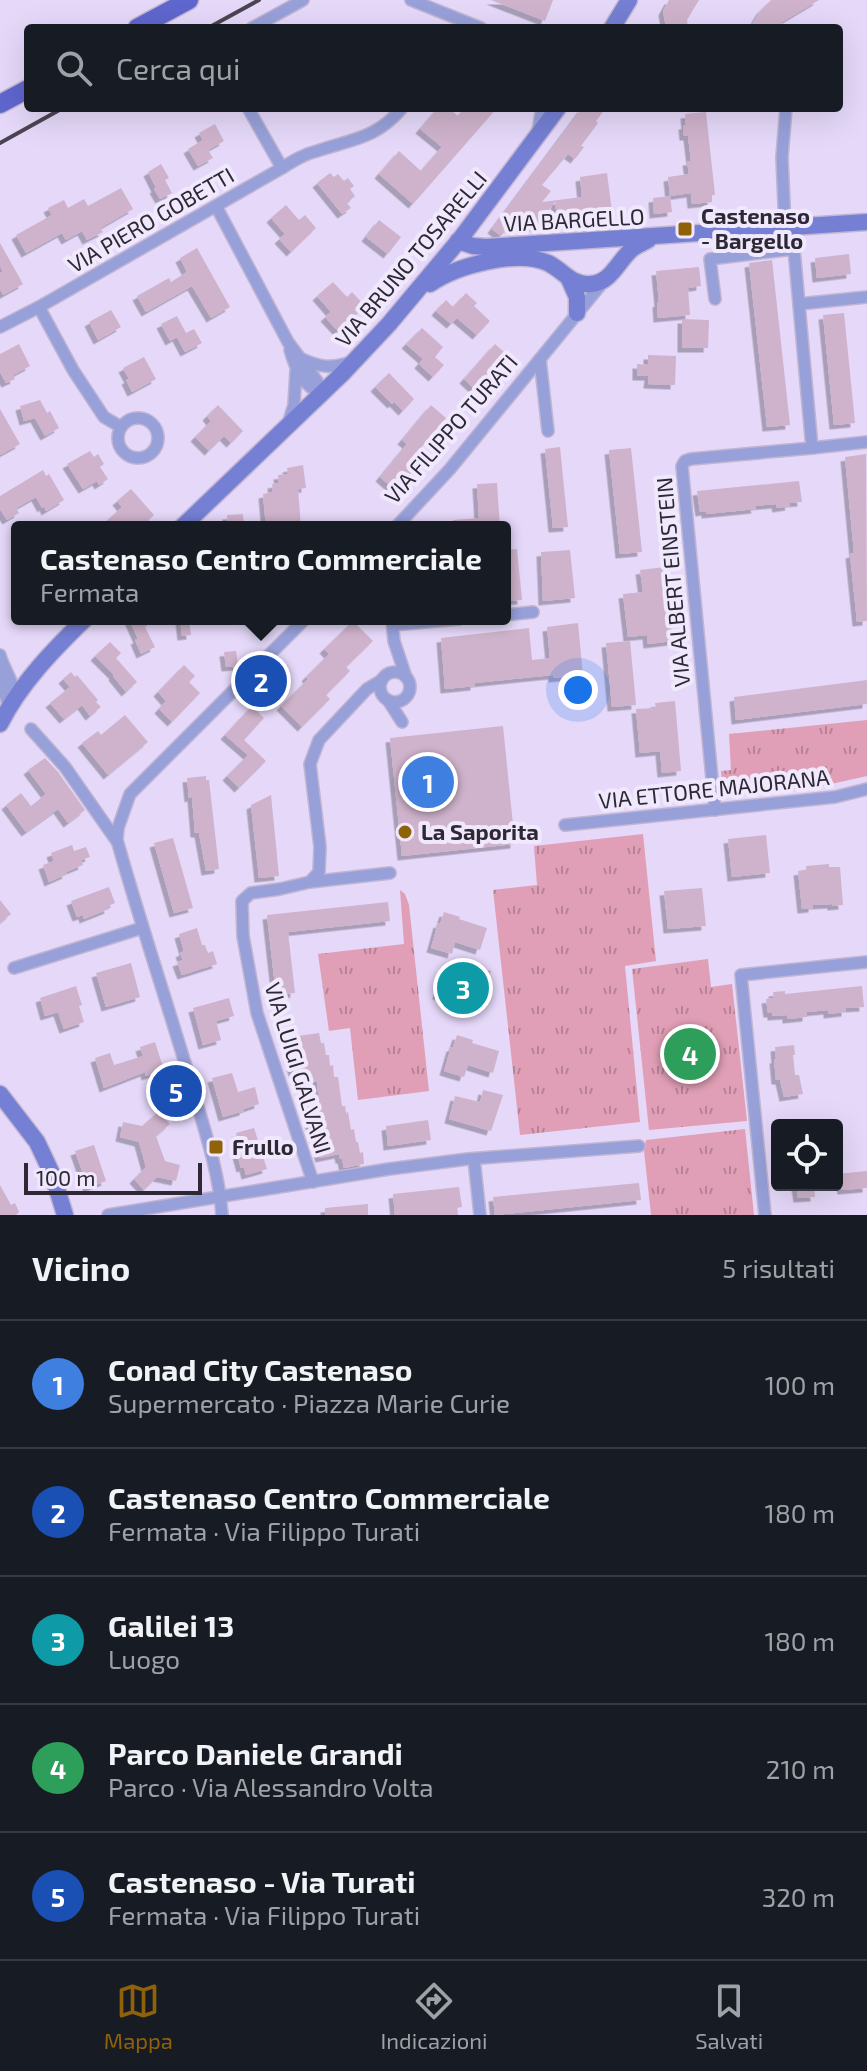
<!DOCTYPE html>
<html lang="it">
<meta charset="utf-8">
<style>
:root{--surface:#171b24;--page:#242831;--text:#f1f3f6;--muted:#9ea1a6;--line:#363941;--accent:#8f6109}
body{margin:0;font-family:"Exo 2",sans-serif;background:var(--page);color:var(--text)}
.controls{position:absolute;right:24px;bottom:24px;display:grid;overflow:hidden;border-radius:8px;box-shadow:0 8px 32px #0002}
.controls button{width:72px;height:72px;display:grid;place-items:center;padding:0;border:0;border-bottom:2px solid var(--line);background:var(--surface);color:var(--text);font:40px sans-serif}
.scale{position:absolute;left:24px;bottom:20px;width:178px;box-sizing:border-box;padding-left:8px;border:4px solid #2d2834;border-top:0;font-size:22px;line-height:28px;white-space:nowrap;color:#2d2834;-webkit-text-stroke:6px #f0e8fc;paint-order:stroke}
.you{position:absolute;left:578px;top:690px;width:28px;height:28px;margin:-20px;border:6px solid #fff;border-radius:50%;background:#1a73e8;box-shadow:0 0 0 12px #1a73e833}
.badge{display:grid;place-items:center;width:52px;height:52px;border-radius:50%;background:var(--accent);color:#fff;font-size:26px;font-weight:700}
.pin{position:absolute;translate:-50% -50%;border:4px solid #fff;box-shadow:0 2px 8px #0006}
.popup{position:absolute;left:11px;top:521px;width:500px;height:104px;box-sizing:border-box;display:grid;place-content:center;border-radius:8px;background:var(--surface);filter:drop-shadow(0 2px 6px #0005);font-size:26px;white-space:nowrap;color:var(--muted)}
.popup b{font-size:30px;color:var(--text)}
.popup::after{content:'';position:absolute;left:50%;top:100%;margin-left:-16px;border:16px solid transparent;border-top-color:var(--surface)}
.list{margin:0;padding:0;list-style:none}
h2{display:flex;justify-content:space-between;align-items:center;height:104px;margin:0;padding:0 32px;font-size:34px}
h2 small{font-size:26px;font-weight:400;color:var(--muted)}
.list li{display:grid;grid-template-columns:52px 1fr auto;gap:24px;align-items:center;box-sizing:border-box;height:128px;padding:0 32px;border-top:2px solid var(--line)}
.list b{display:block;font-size:30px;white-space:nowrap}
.list p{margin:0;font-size:26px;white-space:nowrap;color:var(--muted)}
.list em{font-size:26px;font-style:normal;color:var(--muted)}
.icon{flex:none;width:44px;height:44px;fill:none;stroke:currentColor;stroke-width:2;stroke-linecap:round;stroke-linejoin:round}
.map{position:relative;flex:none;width:867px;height:1215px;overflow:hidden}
.search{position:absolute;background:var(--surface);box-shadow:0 8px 32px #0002;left:24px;right:24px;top:24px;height:88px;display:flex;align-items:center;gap:20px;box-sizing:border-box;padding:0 28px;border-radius:8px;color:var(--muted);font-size:30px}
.sheet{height:744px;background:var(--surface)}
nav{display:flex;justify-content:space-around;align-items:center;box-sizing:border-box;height:112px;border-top:2px solid var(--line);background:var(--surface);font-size:22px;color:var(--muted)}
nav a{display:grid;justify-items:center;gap:4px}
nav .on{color:var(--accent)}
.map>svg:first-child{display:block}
.park{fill:url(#park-tufts)}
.building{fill:#cfb3cc;filter:url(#shadow)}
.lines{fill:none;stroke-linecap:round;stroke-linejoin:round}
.street-casing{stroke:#c0b5d2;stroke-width:14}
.secondary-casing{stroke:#c0b5d2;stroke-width:19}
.primary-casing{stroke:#c0b5d2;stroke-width:21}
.street{stroke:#97a0d9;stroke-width:11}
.secondary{stroke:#757fd3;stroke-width:16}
.primary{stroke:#5f66ce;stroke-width:18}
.rail{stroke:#4a4453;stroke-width:4}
.poi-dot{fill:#8f6109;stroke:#f0e8fc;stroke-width:3}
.labels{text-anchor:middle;stroke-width:8;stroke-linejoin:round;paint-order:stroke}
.poi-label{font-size:22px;font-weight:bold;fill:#2d2834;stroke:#f0e8fc;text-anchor:start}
.street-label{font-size:22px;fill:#2d2834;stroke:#f0e8fc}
</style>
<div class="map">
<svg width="867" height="1215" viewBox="0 0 867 1215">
<defs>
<pattern id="park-tufts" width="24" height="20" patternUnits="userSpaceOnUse" patternTransform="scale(2)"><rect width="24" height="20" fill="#e09fb6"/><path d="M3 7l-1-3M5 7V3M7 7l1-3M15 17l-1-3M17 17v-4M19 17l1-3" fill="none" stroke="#b68295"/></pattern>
<filter id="shadow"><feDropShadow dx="-4.5" dy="4.5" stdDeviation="0" flood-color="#0004"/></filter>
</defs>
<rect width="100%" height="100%" fill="#e5d8f9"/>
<g class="park">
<path d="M867,720V776L818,787L723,795L721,771L731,770L729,734Z"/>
<path d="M643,834L656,961L625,966L640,1122L520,1135L493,890L537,885L534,846Z"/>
<path d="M400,890L405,894L409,905L429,1091L358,1100L350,1028L329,1031L318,954L404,944Z"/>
<path d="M708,959L711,987L732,984L747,1121L649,1130L632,969Z"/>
<path d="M745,1129L754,1215H651L644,1151L646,1140Z"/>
</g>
<g class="building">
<path d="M491,0H553L545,21Z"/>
<path d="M669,0H699L687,20L688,28H666L663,11Z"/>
<path d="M771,0H819L782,22L778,28H750L761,10Z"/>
<path d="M438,108H449L458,116L465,108H497L413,204L379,174L399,151L421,171L442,147L420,129Z"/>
<path d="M582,108H606L596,121L598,123L581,146L584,147L575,159L568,154L542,185L551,191L542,202L582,197L580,177L607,173L612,212L571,216L572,222L558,224L555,202L536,228L523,220L514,232L508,227L502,235H500L492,229Z"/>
<path d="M706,112L715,195H712V202L692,204L691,193L670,196L668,177L689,174L687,161H691L688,136H684L683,125H686L685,114Z"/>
<path d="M215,124L224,141L208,150L213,158L198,166L188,149L203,140L199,133Z"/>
<path d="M161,164L169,178L165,180L172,193L160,199L154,189L156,188L148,172Z"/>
<path d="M330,173L334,177L338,174L344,181L348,178L354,186L350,189L355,196L347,203L351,208L342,214L317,183Z"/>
<path d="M121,188L133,209L100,228L103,232L87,240L82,231L66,240L62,233L26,253L16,235L52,215L48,208L64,200L68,208L84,199L88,206Z"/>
<path d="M670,196L672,212L654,214L653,198Z"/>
<path d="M286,205L299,220L305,215L316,228L291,252L279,239L285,234L271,218Z"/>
<path d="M379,220L401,237L388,254L366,237Z"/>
<path d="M0,243L23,284L3,295L0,289V273L3,272L0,266Z"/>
<path d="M197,248L230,307L211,318L192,286L146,312L137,296L169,278L171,282L187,272L180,258Z"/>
<path d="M849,254L851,274L817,278L815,258Z"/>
<path d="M772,260L790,425L767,427L749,263Z"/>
<path d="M699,267L701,286L688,288L690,315L658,318L657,303L659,302L656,271Z"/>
<path d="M333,282L347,297L352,292L365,306L338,331L325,317L331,312L317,296Z"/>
<path d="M466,293L477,303L474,306L490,321L477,335L457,318L451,324L436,311L446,300L453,307Z"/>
<path d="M111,310L121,327L98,340L89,322Z"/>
<path d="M844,313L855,423L834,425L823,315Z"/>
<path d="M177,316L186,333L194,329L202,343L185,352L177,337L170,341L161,324Z"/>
<path d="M682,319L709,320L708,348H682Z"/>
<path d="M422,328L443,347L435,357L444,365L433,377L419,364L423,359L406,344Z"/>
<path d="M19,344L30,366L13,375L15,379L6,383L0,372V354Z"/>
<path d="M495,344L511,358L479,393L464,379Z"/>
<path d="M648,355L676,356L675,385L648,384L649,376H637V364L648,365Z"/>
<path d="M144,357L156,379L132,392L126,380L129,379L123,368Z"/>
<path d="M389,373L414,399L403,411L394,402L392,404L375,387Z"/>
<path d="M40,400L47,413L50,411L59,428L45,436L35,418L24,421L20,406Z"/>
<path d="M218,405L243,431L231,443L224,436L209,451L195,437L211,421L207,416Z"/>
<path d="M431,405L446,418L414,456L421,462L396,491L380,477L407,444L402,440Z"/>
<path d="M0,409L20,444L0,455Z"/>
<path d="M560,447L568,527L553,528L545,449Z"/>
<path d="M631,448L642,552L620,554L609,450Z"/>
<path d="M90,451L94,457L98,454L104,464L100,467L108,479L99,485L97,481L83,489L67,464Z"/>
<path d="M866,454L867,621L857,622L850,554L854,553L845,457Z"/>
<path d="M303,465L306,488L298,489L301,527H266L263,494L273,492L272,484L279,483L278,475L288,474L287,468Z"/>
<path d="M43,470L46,476L49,474L64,500L46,511L44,506L42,508L36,497L16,508L19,513L7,520L0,509V496Z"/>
<path d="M799,481L802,502L789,503L790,506L777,508L776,504L755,506L756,509L706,514V511L700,512L697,491Z"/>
<path d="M497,483L500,527H453V520L479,518L477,484Z"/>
<path d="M131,489L154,515L141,527L136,521L129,527H100L122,507L117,501Z"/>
<path d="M243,514L244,527H228L227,515Z"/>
<path d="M517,549L522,600L505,601V550Z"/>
<path d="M570,550L575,598L543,601L541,552Z"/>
<path d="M665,567L673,641L648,644L647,635L628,637L623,594L643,592L640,570Z"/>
<path d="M129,619H144L147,626L145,627L155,647L141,654L135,640L138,639Z"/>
<path d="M180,619H189L191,635L182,636Z"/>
<path d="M353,621L373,641L346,667L350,671L326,695L330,699L302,727L281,706L308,679L306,677L329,654L324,649Z"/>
<path d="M578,623L583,675L553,678V675L475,683V686L445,689L441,638L529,628L532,660L550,658L547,627Z"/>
<path d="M630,641L636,705L612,707L606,643Z"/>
<path d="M110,642L121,653L116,658L137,682L126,692L113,676L114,675L95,656Z"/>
<path d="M236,651L238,666L226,667L224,652Z"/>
<path d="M184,665L195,676L189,682L200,693L172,722L159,709L166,701L158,692Z"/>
<path d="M71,672L75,677L77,675L98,700L96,702L101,707L90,716L82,705L64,719L50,703L70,687L63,679Z"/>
<path d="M867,680V704L736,720L734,697Z"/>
<path d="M675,701L681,771L662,773L660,751L640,753L636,709L656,708L655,703Z"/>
<path d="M252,706L264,718L244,740L266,761L239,788L227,776L248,755L225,735Z"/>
<path d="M125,715L148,742L108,775L82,743L98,731L101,735Z"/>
<path d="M503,726L515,844L402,856L390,738Z"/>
<path d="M45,758L58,772L85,810L68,823L58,809L26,832L6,805L21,793L31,806L46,794L28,770Z"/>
<path d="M206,776V780H209L219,869L206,871L199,833H195L192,797L189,798L187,778Z"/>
<path d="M271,795L279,876L259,878L251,805Z"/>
<path d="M766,835L770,873L732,877L728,839Z"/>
<path d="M173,838L193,908L174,913L154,843Z"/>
<path d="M72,845L74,851L86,847L90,857L81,860L83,865L66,872L67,874L49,882L43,865L54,861L51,853Z"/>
<path d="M829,864V867H840L843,905L832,906V904L813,905V908L802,909L798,871L806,870V866Z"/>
<path d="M109,887L115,903L108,906L109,909L84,919L83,915L77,917L71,901Z"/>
<path d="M702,888L706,926L668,929L664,891Z"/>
<path d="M0,900L11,914L0,923Z"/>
<path d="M388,902L390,921L288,932L295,993L276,995L267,915Z"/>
<path d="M444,912L460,917L459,919L487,928L480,950L455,942L452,954L431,948L438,923L440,924Z"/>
<path d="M197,928L202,945H205L208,953L213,951L217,964L182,975L177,962L183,960L180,953L184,951L179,934Z"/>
<path d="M131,963L140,997L106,1007L96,973Z"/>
<path d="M471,966L491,971L479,1007L437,995L443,972L468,978Z"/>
<path d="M76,986L82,1005L79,1006L84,1022L64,1029L58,1012L45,1016L40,998Z"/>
<path d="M862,986L864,1007L846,1008V1012L828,1014V1010L807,1012V1017L787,1019V1015L772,1016V1013H768L766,999L774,998L773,992L785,991V994Z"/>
<path d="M229,998L234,1016L216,1021L221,1040L203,1045L193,1008Z"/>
<path d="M319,1033L321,1043H324L326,1055H329L330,1066L333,1065L334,1077H338L342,1106H345L346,1113L348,1112L351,1130L354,1129L356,1142H358L360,1153L363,1152L364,1164L344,1168L342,1159H340L339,1154L320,1158L305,1107L319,1103L317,1081L298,1086L288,1056L300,1052L298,1036Z"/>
<path d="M457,1035L473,1040L472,1043L499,1051L493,1073L468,1065L464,1077L444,1071L451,1047H453Z"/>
<path d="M155,1042L164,1070L146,1076L145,1072L104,1088L95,1058L110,1053L114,1065L143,1056L140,1047Z"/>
<path d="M794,1045L795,1055H793L795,1075H799L803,1094L784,1097L780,1080H776L774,1059H776L775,1047Z"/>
<path d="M232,1073L238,1092L255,1087L259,1104L244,1109V1111L223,1117L212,1078Z"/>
<path d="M483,1090L503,1095L491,1131L449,1119L455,1096L480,1102Z"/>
<path d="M158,1112L170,1124L156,1136L165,1161L180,1165L176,1181L157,1177L144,1190L134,1179L146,1167L139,1142L120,1137L123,1122L142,1126Z"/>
<path d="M428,1120L431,1140L388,1146L386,1126Z"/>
<path d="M254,1128L267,1169L246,1175L244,1167L241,1168L234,1143L238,1142L236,1133Z"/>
<path d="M94,1145L106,1181L88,1188L75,1151Z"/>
<path d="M867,1171V1188L842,1190L841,1184H838L837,1174Z"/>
<path d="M639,1183L641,1200L495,1215L493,1197Z"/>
<path d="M0,1185L11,1205L15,1203L19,1212L16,1215H0Z"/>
<path d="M796,1185H814L815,1197L798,1198Z"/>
<path d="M459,1187L462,1207L457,1208L458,1215H395L393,1194Z"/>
<path d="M368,1204V1215H325V1208Z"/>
</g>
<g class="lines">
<defs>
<g id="street">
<path d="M411,0L481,28"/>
<path d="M252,28L303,0"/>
<path d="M248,108L282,168C293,161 304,154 317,151C352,139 376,139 402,108"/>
<path d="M538,131L542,108"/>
<path d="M216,206L288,342L317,381L322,394"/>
<path d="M785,228L782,157L786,108"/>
<path d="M715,299L710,259L794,249"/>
<path d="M799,304L867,297"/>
<path d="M39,307L73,370L104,417L121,427"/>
<path d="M0,327L39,307L282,168"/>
<path d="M290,350C296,370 302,385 322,394"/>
<path d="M302,359C319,367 332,369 350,362"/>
<path d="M540,359L548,431"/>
<circle cx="138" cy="438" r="20"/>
<path d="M288,424L294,405L296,371"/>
<path d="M812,448L867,442"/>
<path d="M396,527L450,469L603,282"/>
<path d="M505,615L533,612"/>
<path d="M392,620L394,641L406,677"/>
<path d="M393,625L459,619"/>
<path d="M0,655C4,670 14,681 15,697"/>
<path d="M3,666L1,681L9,707"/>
<circle cx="395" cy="687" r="15"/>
<path d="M388,700L402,722"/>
<path d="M31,729L65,767L116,840"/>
<path d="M715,810L682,466L685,461L691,459L812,448L792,227"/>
<path d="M565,825L835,797L867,789"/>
<path d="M310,882L390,873"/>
<path d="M14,968L142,928"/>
<path d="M474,1159L480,1215"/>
<path d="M313,1182L257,1013L243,936L242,901L251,893L280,889L310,882L319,872L320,847L310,764L319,740L367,689L382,680"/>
<path d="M108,1215L389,1169L468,1159L639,1146"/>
<path d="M222,1215C219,1170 203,1126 191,1083C167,1002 140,922 117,840L118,828L130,794L305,619"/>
<path d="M765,1215L741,975L867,962"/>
</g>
<g id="secondary">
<path d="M612,28L629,0"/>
<path d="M458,241L473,246L486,247L867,222"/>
<path d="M569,279L577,297V313"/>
<path d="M430,284C456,266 517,249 548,263C564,271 572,286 591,284C611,283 618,261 632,249C637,245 643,243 648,240"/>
<path d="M182,527L342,374L389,324L461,238L558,108"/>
<path d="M0,724C20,684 53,650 85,619"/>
<path d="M0,1094L37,1142L53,1176L65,1215"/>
</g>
<g id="primary">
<path d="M137,28L189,0"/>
<path d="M0,104L28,89"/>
</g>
</defs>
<use href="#street" class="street-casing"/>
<use href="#secondary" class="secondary-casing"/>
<use href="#primary" class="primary-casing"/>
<use href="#street" class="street"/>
<use href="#secondary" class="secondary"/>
<use href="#primary" class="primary"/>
<g class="rail">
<path d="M208,28L259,0"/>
<path d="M0,143L63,108"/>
</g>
</g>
<g class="poi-dot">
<rect x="677" y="221" width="16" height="16" rx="4"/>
<circle cx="405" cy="832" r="8"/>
<rect x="208" y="1139" width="16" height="16" rx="4"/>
</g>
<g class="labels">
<g class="poi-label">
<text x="701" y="224">Castenaso<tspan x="701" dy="25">- Bargello</tspan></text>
<text x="421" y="840">La Saporita</text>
<text x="232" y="1155">Frullo</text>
</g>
<g class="street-label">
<text transform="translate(151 220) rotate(-30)" y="8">VIA PIERO GOBETTI</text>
<text transform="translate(574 220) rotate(-3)" y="8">VIA BARGELLO</text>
<text transform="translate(411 259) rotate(-50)" y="8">VIA BRUNO TOSARELLI</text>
<text transform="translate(451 429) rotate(-49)" y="8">VIA FILIPPO TURATI</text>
<text transform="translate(673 582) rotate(-95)" y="8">VIA ALBERT EINSTEIN</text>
<text transform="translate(714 789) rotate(-6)" y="8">VIA ETTORE MAJORANA</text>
<text transform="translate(298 1068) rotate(73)" y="8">VIA LUIGI GALVANI</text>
</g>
</g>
</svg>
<div class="controls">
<button><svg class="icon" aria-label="locate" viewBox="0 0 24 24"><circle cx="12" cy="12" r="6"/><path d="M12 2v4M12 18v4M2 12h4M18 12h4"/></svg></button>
</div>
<div class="scale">100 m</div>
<div class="you"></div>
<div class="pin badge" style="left:428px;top:782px;background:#3f7fe0">1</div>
<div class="pin badge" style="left:261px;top:681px;background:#1a4fb4">2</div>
<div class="popup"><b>Castenaso Centro Commerciale</b>Fermata</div>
<div class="pin badge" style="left:463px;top:988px;background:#0f9aa8">3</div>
<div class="pin badge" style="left:690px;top:1054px;background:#2e9e5b">4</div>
<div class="pin badge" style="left:176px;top:1091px;background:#1a4fb4">5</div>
<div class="search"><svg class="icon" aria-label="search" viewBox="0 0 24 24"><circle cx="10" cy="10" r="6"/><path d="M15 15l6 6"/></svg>Cerca qui</div>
</div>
<section class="sheet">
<h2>Vicino<small>5 risultati</small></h2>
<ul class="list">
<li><span class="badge" style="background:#3f7fe0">1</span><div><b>Conad City Castenaso</b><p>Supermercato · Piazza Marie Curie</p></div><em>100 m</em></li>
<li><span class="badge" style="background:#1a4fb4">2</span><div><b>Castenaso Centro Commerciale</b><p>Fermata · Via Filippo Turati</p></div><em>180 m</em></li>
<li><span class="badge" style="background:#0f9aa8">3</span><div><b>Galilei 13</b><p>Luogo</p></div><em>180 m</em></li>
<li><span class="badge" style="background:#2e9e5b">4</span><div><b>Parco Daniele Grandi</b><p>Parco · Via Alessandro Volta</p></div><em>210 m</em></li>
<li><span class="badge" style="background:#1a4fb4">5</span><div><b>Castenaso - Via Turati</b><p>Fermata · Via Filippo Turati</p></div><em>320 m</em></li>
</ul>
</section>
<nav>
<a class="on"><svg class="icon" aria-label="map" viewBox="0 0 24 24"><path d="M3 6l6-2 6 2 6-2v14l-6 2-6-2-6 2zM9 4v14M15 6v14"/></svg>Mappa</a>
<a><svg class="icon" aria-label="directions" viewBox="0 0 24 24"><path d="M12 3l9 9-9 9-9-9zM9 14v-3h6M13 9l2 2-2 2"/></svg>Indicazioni</a>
<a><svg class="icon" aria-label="saved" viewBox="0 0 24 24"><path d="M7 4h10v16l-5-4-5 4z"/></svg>Salvati</a>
</nav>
